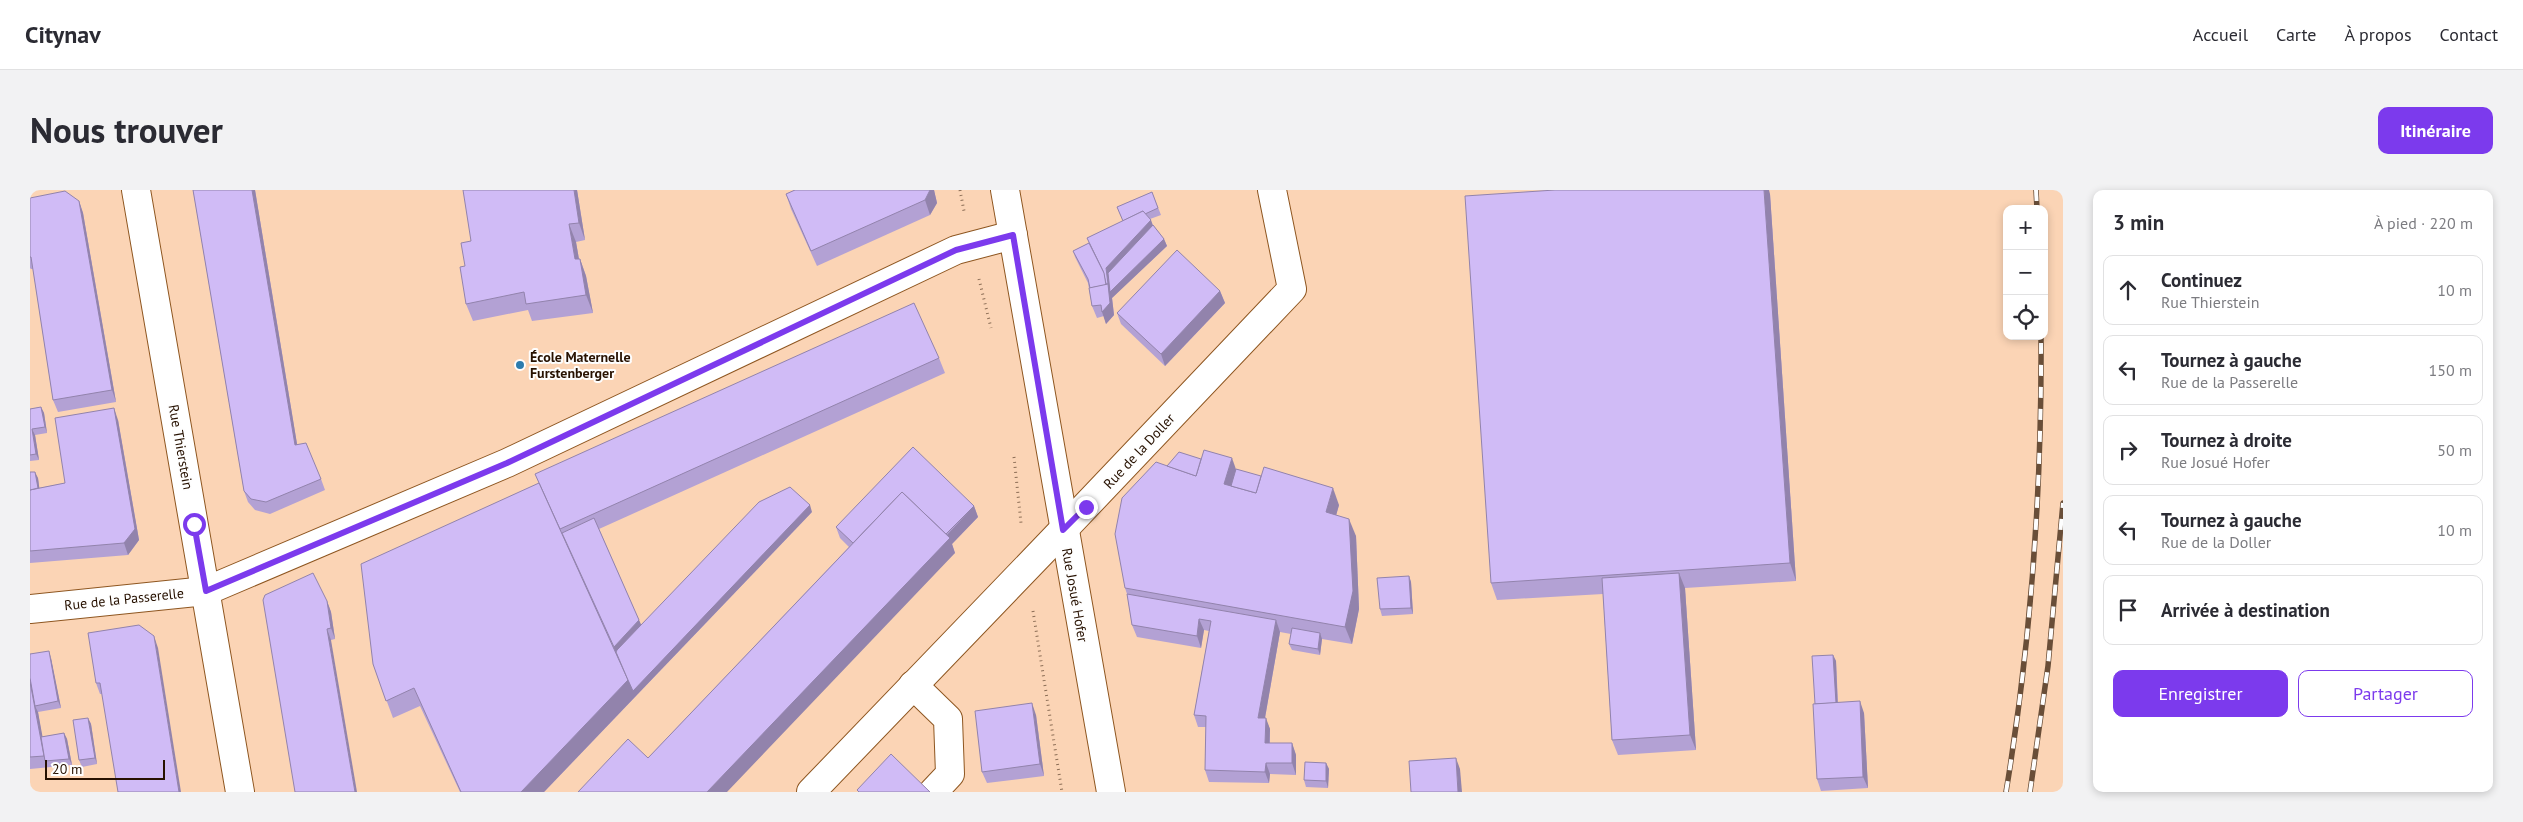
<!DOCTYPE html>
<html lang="fr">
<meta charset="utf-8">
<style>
:root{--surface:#fff;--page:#f2f2f3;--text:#2b2b33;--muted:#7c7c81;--line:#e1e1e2;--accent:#7c3aed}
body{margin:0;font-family:"PT Sans",sans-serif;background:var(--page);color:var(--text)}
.controls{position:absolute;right:15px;top:15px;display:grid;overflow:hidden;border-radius:10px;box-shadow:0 2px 8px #0003}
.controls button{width:45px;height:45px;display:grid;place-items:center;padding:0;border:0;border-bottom:1px solid var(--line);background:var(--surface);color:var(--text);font:25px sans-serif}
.scale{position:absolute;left:15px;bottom:12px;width:120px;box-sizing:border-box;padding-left:5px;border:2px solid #271100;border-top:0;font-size:14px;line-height:18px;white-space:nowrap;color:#271100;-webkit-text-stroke:4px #fefefe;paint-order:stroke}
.stop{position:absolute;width:15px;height:15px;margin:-11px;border:4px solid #7c3aed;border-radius:50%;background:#fff}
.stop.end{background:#7c3aed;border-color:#fff;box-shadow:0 1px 5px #0008}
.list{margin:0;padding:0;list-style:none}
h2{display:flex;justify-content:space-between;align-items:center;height:65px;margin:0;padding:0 20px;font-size:21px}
h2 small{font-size:16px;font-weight:400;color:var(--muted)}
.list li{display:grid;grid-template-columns:32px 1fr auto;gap:15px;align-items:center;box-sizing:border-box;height:70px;margin:0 10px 10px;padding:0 10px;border:1px solid var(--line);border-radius:10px}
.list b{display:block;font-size:19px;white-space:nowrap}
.list p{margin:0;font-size:16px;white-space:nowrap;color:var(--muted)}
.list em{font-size:16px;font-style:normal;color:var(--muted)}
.actions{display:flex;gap:10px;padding:15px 20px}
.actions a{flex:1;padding:11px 0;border:1px solid var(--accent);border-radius:10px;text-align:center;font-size:18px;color:var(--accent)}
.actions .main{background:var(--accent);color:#fff}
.icon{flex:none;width:28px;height:28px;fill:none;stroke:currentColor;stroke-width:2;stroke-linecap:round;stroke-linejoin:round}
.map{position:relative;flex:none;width:2033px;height:602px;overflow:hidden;border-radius:10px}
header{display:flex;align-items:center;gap:30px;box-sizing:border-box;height:70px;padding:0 25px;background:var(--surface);border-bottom:1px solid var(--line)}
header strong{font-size:24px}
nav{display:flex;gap:28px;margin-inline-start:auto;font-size:18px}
.intro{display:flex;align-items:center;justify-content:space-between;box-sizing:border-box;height:120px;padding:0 30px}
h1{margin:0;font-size:35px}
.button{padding:12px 22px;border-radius:10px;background:var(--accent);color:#fff;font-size:18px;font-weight:700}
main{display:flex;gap:30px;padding:0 30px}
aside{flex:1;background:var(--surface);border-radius:10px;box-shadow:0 2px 8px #0003}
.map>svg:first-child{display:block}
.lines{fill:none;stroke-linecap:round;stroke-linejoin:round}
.minor-casing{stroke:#8e5620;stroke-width:30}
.major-casing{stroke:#8e5620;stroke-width:30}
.path{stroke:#8c6e56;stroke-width:3;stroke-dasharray:1 4;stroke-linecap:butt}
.minor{stroke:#fff;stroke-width:28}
.major{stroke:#fff;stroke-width:28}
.rail-casing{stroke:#694e38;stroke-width:5.5}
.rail{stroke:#fefefe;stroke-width:4;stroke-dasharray:11;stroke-linecap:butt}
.wall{fill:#b3a1d4}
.shaded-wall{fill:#9283ac}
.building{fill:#d0bbf6;stroke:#9283ac}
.route{stroke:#7c3aed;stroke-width:6}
.poi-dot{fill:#2d7cae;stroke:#fefefe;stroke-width:2}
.labels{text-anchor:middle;stroke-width:4;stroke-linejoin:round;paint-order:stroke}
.poi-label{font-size:14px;font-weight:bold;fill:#271100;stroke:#fefefe;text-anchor:start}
.street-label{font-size:14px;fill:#271100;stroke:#fefefe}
</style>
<header>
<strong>Citynav</strong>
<nav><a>Accueil</a><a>Carte</a><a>À propos</a><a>Contact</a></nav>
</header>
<div class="intro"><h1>Nous trouver</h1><a class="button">Itinéraire</a></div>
<main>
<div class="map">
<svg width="2033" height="602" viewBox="0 0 2033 602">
<rect width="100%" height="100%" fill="#fbd4b5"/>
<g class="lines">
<defs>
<g id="minor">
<path d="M106,0L210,602"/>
<path d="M1033,340L1262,99L1242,0"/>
<path d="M0,419L176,401L477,273L926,60L983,45"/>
<path d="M883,495L918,529L920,584L903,602"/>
</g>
<g id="major">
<path d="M975,0L1081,602"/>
<path d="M781,602L1033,340"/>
</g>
</defs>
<use href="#minor" class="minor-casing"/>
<use href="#major" class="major-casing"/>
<g class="path">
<path d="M930,0L934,21"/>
<path d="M949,89L961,138"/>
<path d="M984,267L991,333"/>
<path d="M1003,421L1032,602"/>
</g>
<use href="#minor" class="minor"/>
<use href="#major" class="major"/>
<defs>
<g id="rail">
<path d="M2006,0L2007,19"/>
<path d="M1976,602C2001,452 2012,298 2011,146"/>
<path d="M2000,602L2018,476L2033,313"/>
</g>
</defs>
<use href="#rail" class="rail-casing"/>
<use href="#rail" class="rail"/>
</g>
<g class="wall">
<path d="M163,0H225L267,254L291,289L295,300L240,324L225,320L218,312L214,301Z"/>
<path d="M547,0L555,50L546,52L549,69H550L556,86L563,123L502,131L498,120L443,131L436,114L435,76L441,51Z"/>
<path d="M765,0H904L907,13L900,25L787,76L761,19L756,4Z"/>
<path d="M1122,2L1131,25L1120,29L1123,35L1134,49L1137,56L1082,108L1084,125L1076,134L1074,126L1067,128L1062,116L1058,93L1045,67L1043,61L1059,53L1057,48L1093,31L1087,17Z"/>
<path d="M1740,4L1766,391L1655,398L1666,560L1588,565L1582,550L1573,404L1467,410L1461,393Z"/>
<path d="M0,8L49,11L53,23L86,212L28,222L23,210L3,79H1L0,78Z"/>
<path d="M1190,101L1195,113L1135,176L1091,134L1087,123Z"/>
<path d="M909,168L915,183L569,339L611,435L782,322L514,602H430L390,516L363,528L343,474L509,293L505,284Z"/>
<path d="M11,217L14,223L17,243L5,245L9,270L0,271V219Z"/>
<path d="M88,230L109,350L98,365L0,373V281V282L8,288L9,298L35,293Z"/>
<path d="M1137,276L1206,279L1309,315L1306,325L1326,346L1329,419L1322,454L1292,449L1290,465L1262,460L1259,454L1261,444L1250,442L1235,528L1240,539V553H1262L1266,565V585L1240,584L1239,593L1179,592L1175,580L1176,537H1168L1164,525L1179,441L1174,440L1171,458L1107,447L1102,435L1097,404L1095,398Z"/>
<path d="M944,316L948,327L922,354L925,363L618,568L819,357L810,348L806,337Z"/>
<path d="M1379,386L1381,392L1383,424L1352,426L1350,419Z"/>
<path d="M297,411L301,422L305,449L301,450L265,602Z"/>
<path d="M128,458L72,504H70L66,493Z"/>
<path d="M0,464L21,468L31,518L8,522L12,547L34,543L37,549L42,575L0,579Z"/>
<path d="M1803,465L1806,471L1808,512L1834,523L1838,598L1791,601L1787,589Z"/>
<path d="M1006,525L1014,586L957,593L952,582Z"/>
<path d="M58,528L61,534L67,574L52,577L49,570Z"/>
<path d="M1296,573L1299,579L1298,598L1276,597L1274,590Z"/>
</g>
<g class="shaded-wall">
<path d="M222,0H225L269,266L265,255Z"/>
<path d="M544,0H547L555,50L549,33Z"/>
<path d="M900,0H904L907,13L900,25L895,10Z"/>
<path d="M1734,0H1739L1740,4L1766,391L1760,373Z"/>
<path d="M49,11L53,23L86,212L82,200Z"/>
<path d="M1121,30L1125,42L1134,49L1137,56L1082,108L1084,125L1076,134L1072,122L1078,94L1080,101L1078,94L1076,78Z"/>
<path d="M539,34L546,52L552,87L545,69Z"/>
<path d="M550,69L556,86L563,123L556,105Z"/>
<path d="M1190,101L1195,113L1135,176L1131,164Z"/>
<path d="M11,217L14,223L17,243L15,237Z"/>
<path d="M84,218L88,230L109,350L98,365L94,353Z"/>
<path d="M2,239L5,245L9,270L6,264Z"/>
<path d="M1202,268L1208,285L1202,306L1194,294Z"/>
<path d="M5,282L8,288L11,310L8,304Z"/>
<path d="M1303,298L1309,315L1302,340L1296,322Z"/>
<path d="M780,315L782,322L514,602H491L598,490Z"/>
<path d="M944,316L948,327L922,354L925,363L697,602H677Z"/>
<path d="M1319,329L1326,346L1329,419L1322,454L1315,437Z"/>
<path d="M1649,383L1655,398L1666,560L1660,545Z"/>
<path d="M1379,386L1381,392L1383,424L1381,418Z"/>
<path d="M297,411L301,422L305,449L301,438Z"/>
<path d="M1169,429L1174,440L1171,458L1167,446Z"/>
<path d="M609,430L614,441L588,469L583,458Z"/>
<path d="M1246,430L1250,442L1233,539L1228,528Z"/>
<path d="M297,439L301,450L327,602H325Z"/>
<path d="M1290,443L1292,449L1290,465L1288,459Z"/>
<path d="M124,446L128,458L151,602H149Z"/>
<path d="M19,461L21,468L31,518L28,511Z"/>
<path d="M1803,465L1806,471L1808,524L1806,518Z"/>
<path d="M0,481L5,516L8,522L17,571H15L14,566L0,492Z"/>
<path d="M1830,511L1834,523L1838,598L1833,587Z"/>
<path d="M1002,513L1006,525L1014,586L1010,574Z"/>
<path d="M58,528L61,534L67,574L65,568Z"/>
<path d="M1236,528L1240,539L1239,564L1235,553Z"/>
<path d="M34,543L37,549L42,575L39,569Z"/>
<path d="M1262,553L1266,565V585L1262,573Z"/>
<path d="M1426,568L1430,579L1432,602H1428Z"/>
<path d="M1236,573L1240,584L1239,593L1235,582Z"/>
<path d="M1296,573L1299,579L1298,598L1296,591Z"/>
</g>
<g class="building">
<path d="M163,0H222L265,255L276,253L291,289L236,312L221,309L214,301Z"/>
<path d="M433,0H544L549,33L539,34L545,69H550L556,105L496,114L494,102L436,114L430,77L435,76L431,53L441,51Z"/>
<path d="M765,0H900L895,10L781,61L756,4Z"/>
<path d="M1525,0H1734L1760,373L1461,393L1435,6Z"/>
<path d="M35,1L49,11L82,200L23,210L1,67H0V8Z"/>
<path d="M1122,2L1128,18L1115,24L1113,21L1093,31L1087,17Z"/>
<path d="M1113,21L1121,30L1076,78L1078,94H1076L1073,81L1057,48Z"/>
<path d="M1123,35L1134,49L1080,102L1078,83Z"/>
<path d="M1059,53L1074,83L1076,95L1060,98L1058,89L1043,61Z"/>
<path d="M1147,60L1190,101L1131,164L1087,123Z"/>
<path d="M1078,94L1080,113L1072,122L1071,115L1062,116L1059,98Z"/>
<path d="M884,113L909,168L530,339L505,284Z"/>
<path d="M11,217L15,237L2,239L6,264L0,265V219Z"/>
<path d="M84,218L105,339L94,353L0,361V300L35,293L25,228Z"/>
<path d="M883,257L944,316L916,344L872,302L823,353L806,337Z"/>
<path d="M1174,260L1202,268L1194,294L1226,303L1234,277L1303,298L1296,322L1319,329L1323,401L1315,437L1095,398L1085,344L1092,308L1126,272L1166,286Z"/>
<path d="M1149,262L1171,269L1166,286L1137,276Z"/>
<path d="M1206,279L1231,286L1226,303L1201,296Z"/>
<path d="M0,282H5L8,298L0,300Z"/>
<path d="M509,293L598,490L491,602H431L384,498L356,511L343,474L331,374Z"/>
<path d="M760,297L780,315L603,501L598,490L586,462L587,460L729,312Z"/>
<path d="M872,302L920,348L677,602H548L598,549L618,568Z"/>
<path d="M564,328L609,430L584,457L532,343Z"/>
<path d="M283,383L297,411L301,438L297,439L325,602H265L233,410L235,405Z"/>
<path d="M1649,383L1660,545L1582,550L1572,388Z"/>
<path d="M1379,386L1381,418L1350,419L1347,388Z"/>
<path d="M1097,404L1246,430L1228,528H1236L1235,553H1262V573H1236L1235,582L1175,580L1176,526L1164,525L1181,431L1169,429L1167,446L1102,435Z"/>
<path d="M109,435L124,446L149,602H88L70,493H66L58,443Z"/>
<path d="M1262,438L1290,443L1288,459L1259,454Z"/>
<path d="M19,461L28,511L5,516L0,488V464Z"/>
<path d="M1803,465L1806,513L1785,514L1782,466Z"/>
<path d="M0,492L14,566L0,567Z"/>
<path d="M1830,511L1833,587L1787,589L1783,514Z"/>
<path d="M1002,513L1010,574L952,582L945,521Z"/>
<path d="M58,528L65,568L49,570L43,530Z"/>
<path d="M34,543L39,569L15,571L11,547Z"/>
<path d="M861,564L900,602H829L827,600Z"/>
<path d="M1426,568L1428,602H1381L1379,571Z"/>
<path d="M1275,572L1296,573V591L1274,590Z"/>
</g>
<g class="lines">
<path class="route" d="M164,334L176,401L477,273L926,60L983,45L1033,340L1056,317"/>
</g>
<circle class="poi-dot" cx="490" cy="175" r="5"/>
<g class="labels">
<g class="poi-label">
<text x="500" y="172">École Maternelle<tspan x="500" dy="16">Furstenberger</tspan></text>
</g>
<g class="street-label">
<text transform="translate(151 257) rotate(80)" y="5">Rue Thierstein</text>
<text transform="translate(1109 261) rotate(-47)" y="5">Rue de la Doller</text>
<text transform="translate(1045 405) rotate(80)" y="5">Rue Josué Hofer</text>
<text transform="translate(94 409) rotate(-6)" y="5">Rue de la Passerelle</text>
</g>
</g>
</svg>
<div class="controls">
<button>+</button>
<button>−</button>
<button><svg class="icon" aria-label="locate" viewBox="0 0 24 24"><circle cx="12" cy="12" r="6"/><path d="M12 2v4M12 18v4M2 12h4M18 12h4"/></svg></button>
</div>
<div class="scale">20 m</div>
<div class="stop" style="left:164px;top:334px"></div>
<div class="stop end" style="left:1056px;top:317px"></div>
</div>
<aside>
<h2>3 min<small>À pied · 220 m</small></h2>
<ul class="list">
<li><svg class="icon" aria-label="ahead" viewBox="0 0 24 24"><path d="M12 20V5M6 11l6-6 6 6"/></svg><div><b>Continuez</b><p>Rue Thierstein</p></div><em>10 m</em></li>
<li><svg class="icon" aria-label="left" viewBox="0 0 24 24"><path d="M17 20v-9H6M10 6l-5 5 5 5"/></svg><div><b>Tournez à gauche</b><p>Rue de la Passerelle</p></div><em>150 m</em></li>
<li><svg class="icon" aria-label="right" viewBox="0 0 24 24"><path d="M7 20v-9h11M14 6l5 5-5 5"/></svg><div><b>Tournez à droite</b><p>Rue Josué Hofer</p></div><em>50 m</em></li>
<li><svg class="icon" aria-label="left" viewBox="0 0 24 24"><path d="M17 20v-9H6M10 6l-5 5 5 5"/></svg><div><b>Tournez à gauche</b><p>Rue de la Doller</p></div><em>10 m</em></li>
<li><svg class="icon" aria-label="arrive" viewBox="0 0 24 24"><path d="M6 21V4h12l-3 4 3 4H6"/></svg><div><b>Arrivée à destination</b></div></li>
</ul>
<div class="actions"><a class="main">Enregistrer</a><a>Partager</a></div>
</aside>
</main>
